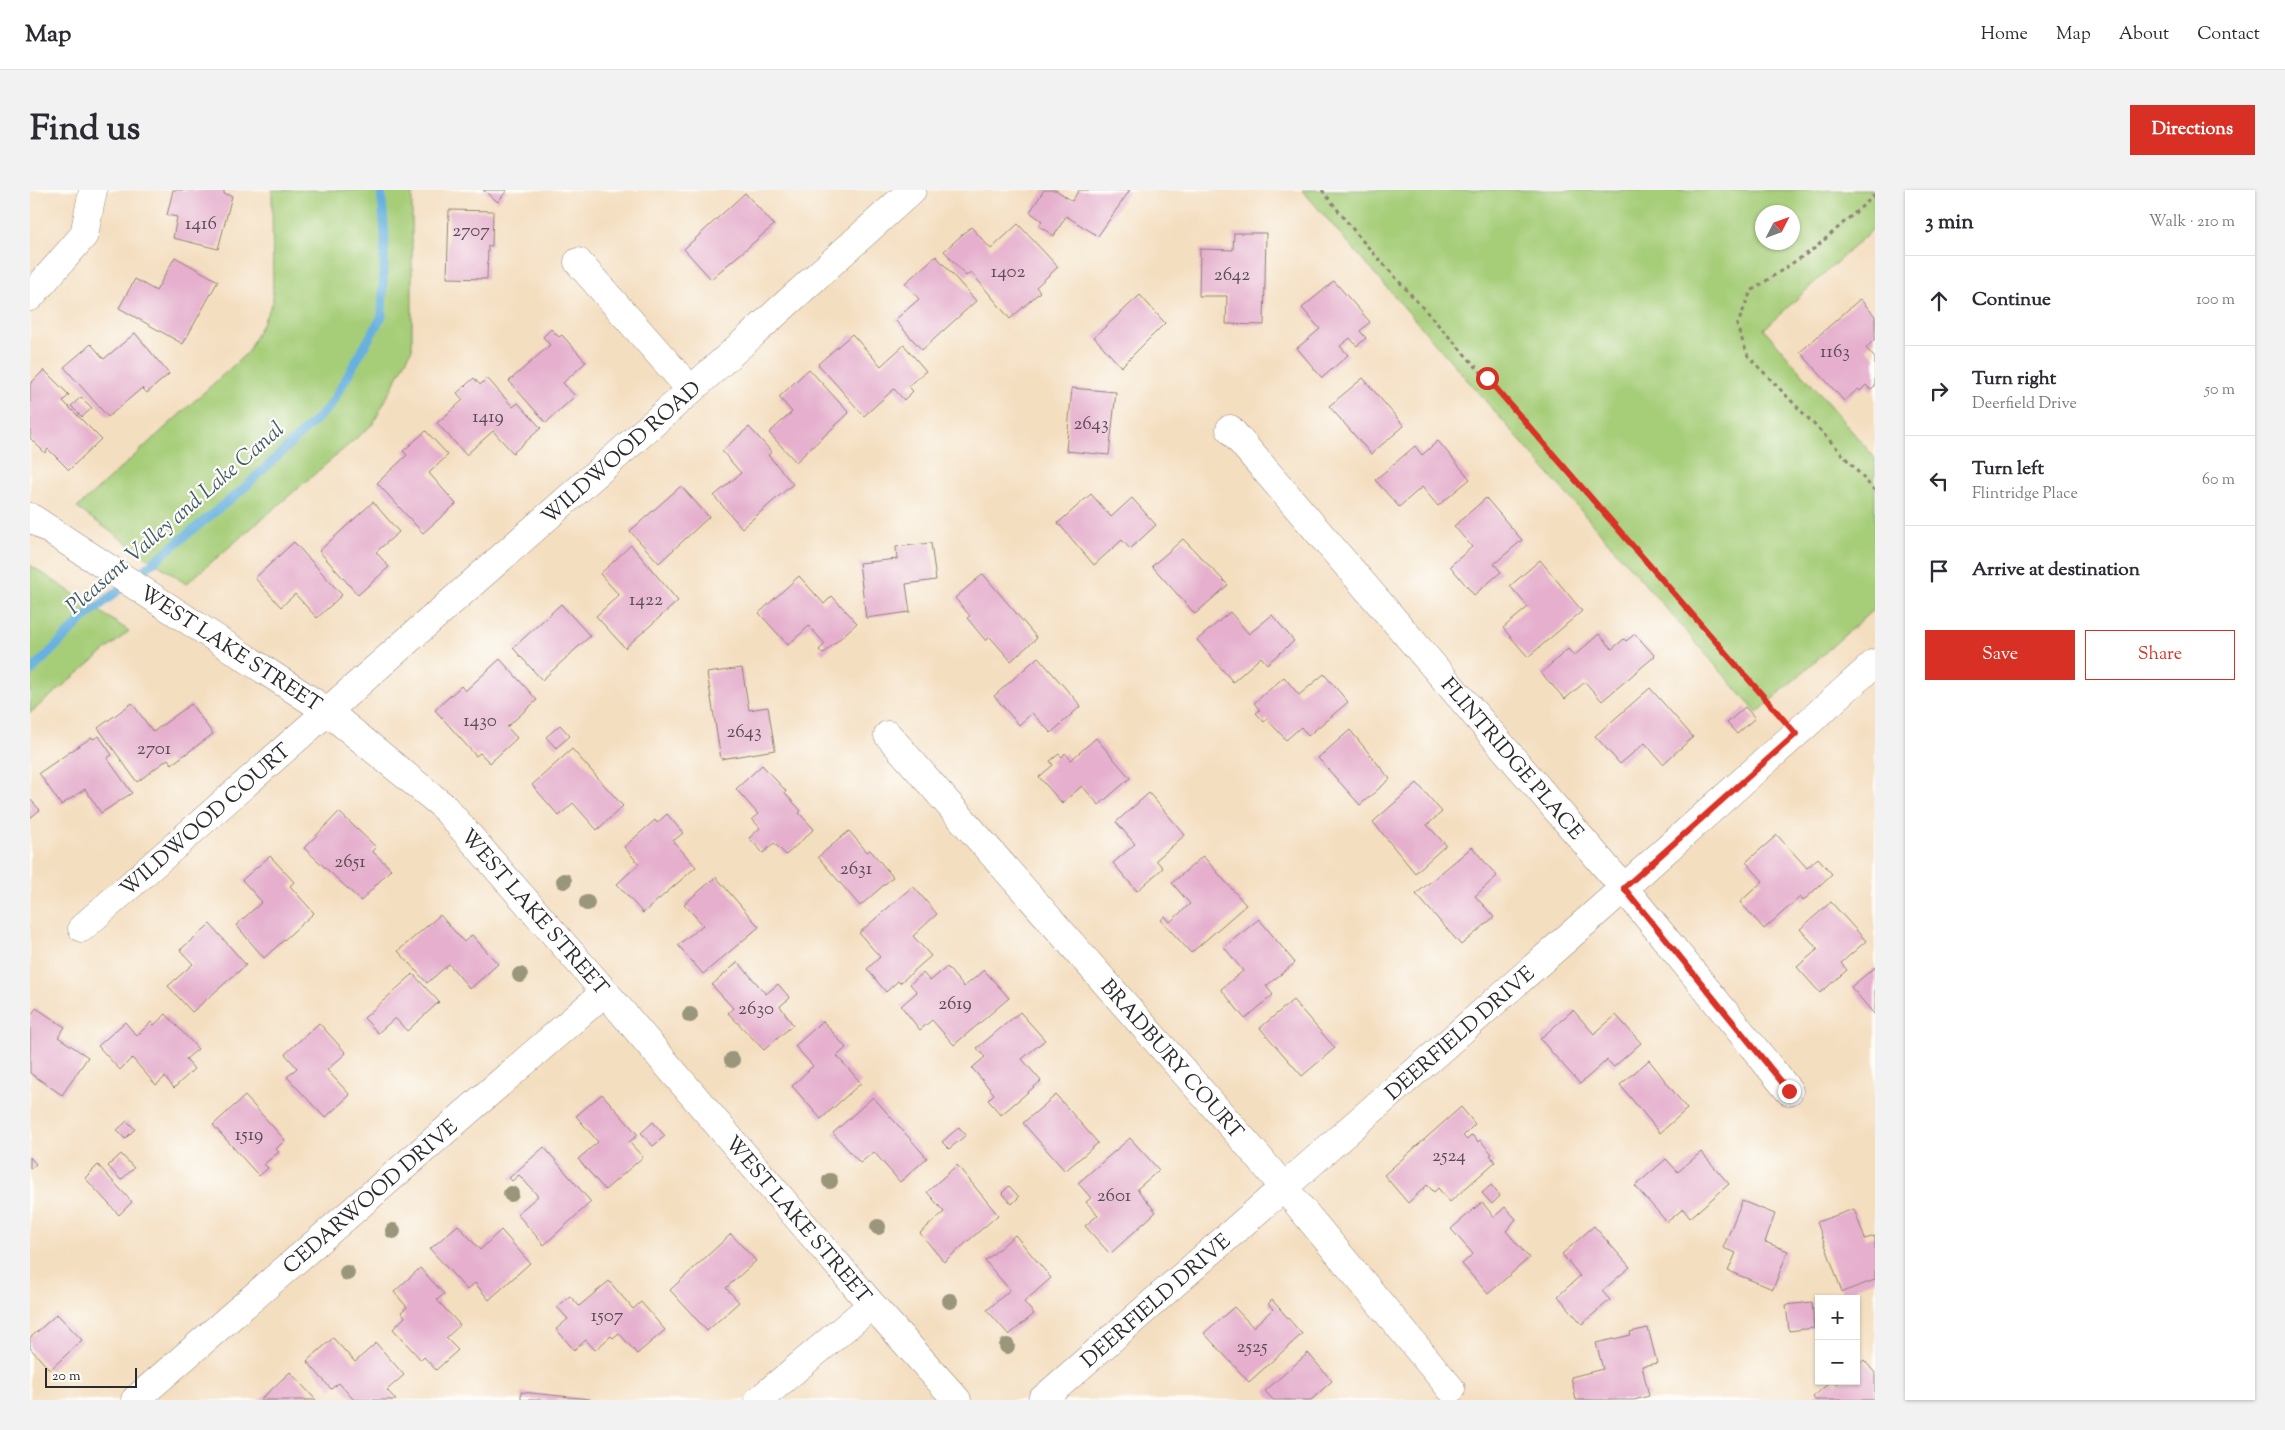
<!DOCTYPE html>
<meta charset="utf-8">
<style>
:root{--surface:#fff;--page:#f2f2f3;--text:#2b2b33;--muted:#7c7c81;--line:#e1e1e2;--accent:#d93025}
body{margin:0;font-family:"Sorts Mill Goudy",serif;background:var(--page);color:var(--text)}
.controls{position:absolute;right:15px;bottom:15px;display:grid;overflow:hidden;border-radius:0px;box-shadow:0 1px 4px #0004}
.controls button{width:45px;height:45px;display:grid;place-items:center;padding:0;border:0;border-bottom:1px solid var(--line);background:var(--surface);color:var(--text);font:25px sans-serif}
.compass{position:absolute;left:1725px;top:15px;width:45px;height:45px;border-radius:50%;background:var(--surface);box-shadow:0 1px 4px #0004;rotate:48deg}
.scale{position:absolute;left:15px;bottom:12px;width:92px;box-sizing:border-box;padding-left:5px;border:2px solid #2b2b2b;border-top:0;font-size:14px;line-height:18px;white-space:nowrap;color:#2b2b2b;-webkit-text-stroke:4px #fdfcf7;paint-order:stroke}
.stop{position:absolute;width:15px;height:15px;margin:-11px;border:4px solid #d93025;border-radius:50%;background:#fff}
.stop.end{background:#d93025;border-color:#fff;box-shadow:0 1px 5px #0008}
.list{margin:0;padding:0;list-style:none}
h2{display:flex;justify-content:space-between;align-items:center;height:65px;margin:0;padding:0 20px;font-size:21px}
h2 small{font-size:16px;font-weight:400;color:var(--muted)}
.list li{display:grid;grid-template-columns:32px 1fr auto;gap:15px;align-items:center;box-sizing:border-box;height:90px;padding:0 20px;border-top:1px solid var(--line)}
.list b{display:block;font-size:19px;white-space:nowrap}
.list p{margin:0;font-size:16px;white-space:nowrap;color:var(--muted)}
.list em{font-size:16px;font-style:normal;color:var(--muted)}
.actions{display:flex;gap:10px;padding:15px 20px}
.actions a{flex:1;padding:11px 0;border:1px solid var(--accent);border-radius:0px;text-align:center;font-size:18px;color:var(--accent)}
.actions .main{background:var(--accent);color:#fff}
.icon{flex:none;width:28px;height:28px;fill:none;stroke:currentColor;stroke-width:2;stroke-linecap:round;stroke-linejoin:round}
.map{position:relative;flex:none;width:1845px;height:1210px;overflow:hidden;border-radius:0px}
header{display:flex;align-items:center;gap:30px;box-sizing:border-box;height:70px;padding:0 25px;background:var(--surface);border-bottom:1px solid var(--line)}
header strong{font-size:24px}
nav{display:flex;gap:28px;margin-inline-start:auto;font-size:18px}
.intro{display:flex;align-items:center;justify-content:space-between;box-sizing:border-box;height:120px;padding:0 30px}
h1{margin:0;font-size:35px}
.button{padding:12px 22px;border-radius:0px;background:var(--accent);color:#fff;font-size:18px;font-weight:700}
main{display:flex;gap:30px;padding:0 30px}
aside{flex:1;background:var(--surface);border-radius:0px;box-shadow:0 1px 4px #0004}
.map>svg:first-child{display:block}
.green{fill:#a6cd78;stroke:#687c52;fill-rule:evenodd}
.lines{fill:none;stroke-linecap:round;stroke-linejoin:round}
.stream{stroke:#67b1df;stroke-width:9}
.building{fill:#e5afcd}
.minor-casing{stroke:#908476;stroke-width:29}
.path{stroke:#908476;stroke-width:3;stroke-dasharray:4 4;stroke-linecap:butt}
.minor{stroke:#fff;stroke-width:28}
.tree{fill:#9a967b}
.route{stroke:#d93025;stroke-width:6}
.labels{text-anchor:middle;stroke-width:4.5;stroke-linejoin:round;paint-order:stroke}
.number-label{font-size:19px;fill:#5a4c54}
.street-label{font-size:21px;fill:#2b2b2b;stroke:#fdfcf7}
.water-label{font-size:22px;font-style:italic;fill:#405a6a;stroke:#fdfcf7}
</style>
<header>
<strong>Map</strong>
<nav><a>Home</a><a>Map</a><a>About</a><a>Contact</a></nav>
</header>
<div class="intro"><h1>Find us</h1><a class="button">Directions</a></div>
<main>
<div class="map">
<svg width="1845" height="1210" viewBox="0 0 1845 1210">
<rect width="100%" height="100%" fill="#fdfcf7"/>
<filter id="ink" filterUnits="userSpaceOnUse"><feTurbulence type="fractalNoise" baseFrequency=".02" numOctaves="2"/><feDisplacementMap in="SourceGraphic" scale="10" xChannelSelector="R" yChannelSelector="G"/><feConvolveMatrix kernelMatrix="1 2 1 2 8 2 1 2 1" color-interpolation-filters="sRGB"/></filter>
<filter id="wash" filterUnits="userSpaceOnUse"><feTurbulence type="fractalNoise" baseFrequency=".0096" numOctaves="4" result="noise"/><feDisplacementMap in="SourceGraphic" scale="20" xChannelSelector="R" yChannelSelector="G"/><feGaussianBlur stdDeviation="1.12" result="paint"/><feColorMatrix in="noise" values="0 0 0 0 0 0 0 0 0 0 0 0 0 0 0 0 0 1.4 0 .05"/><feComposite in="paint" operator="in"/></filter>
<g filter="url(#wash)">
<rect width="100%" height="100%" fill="#f4dec0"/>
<g class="green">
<path d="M242,0H382V159L343,234L156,394L47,318L217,163L243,112Z"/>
<path d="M1272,0H1845V37L1734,139L1845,268V418L1727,523ZM1762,22V52H1732V22Z"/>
<path d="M0,375L99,441L0,523Z"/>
</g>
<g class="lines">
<path class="stream" d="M0,482L53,429L212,300L300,216L352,126L355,44L351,0"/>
</g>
<g id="blocks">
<g class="building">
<path d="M143,0H194V4L202,6L188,59L143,48L147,27L137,25Z"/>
<path d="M453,0H477L468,12Z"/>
<path d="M1014,0H1026L1042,11L1049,0H1100L1068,46L1036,26L1024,46L1009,36L1012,31L1000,22Z"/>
<path d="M715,3L744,35L681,89L654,59Z"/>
<path d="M419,20L463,21L462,56H458L457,89L417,88Z"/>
<path d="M988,34L1028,77L1006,97L1010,102L980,129L941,82L936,86L914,61L941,37L961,59Z"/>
<path d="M1204,43H1236L1234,135L1196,134L1197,106H1169L1170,59L1203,60Z"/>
<path d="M906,66L946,111L892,160L865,130L889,109L875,93Z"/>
<path d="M145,67L188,91L153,154L89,118L105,89L126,101Z"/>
<path d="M1304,91L1340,132L1330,141L1336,148L1327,156L1320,148L1310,156L1318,165L1292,188L1267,158L1290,139L1272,118Z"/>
<path d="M1110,105L1135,133L1091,177L1064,147Z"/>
<path d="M1830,109L1845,126V149L1836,158L1845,168V197L1841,200L1836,195L1830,201L1828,199L1814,211L1770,162Z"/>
<path d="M521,139L529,147L532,145L556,172L533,193L545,206L516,233L479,191L520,155L513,147Z"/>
<path d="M105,143L139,184L117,203L112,198L78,227L34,177L61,154L74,169Z"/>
<path d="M822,144L851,176L874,155L896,181L878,196L883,201L874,210L864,199L834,226L788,174Z"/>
<path d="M779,179L819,223L766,272L739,243L762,222L749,207Z"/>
<path d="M14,180L39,205L33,211L71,249L39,280L18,259L15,263L0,248V194Z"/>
<path d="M444,188L450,195L457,188L483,217L488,213L511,238L483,263L463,241L436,265L407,233L433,210L427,203Z"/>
<path d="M1333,188L1374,236L1341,264L1299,216Z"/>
<path d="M1042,198L1086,202L1079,265L1036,261Z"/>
<path d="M51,207L62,218L52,227L41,216Z"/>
<path d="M719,237L742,262L738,265L763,294L712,338L684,306L711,283L692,261Z"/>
<path d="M396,241L418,265L399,283L426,314L393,343L347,293L377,265L373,261Z"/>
<path d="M1408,251L1440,289L1408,316L1392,297L1369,317L1345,290L1385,256L1392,265Z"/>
<path d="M651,296L679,327L629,373L600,341Z"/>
<path d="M1061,304L1081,327L1102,308L1126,335L1100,359L1092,350L1064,375L1028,333Z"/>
<path d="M1456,308L1492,350L1464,374L1471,382L1444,405L1420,376L1442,357L1424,336Z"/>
<path d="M343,312L369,342L346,362L359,377L328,405L289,361Z"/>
<path d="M1153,349L1198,395L1165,424L1122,376Z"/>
<path d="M264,352L312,405L287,428L265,404L251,417L225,388Z"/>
<path d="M901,353L906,390L876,394L880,422L836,428L829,373L867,369L866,357Z"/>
<path d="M601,355L648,411L595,458L566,426L589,405L570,384Z"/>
<path d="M1510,370L1552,421L1498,467L1473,438L1498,417L1480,396Z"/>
<path d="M953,384L1007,448L981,471L960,447L956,451L937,428L940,426L925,408Z"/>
<path d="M769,386L794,414L802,406L827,433L793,464L789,460L795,454L779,436L758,455L729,423Z"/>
<path d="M531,414L560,446L512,490L483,458Z"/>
<path d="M1200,422L1219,444L1242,425L1264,451L1237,474L1231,467L1203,492L1167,450Z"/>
<path d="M1569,444L1582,459L1594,449L1596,451L1605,444L1625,466L1572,511L1555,492L1535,509L1511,483L1538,459L1544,466Z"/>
<path d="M1008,467L1051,516L1021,543L1002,523L989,535L964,506Z"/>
<path d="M470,469L507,510L477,537L487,548L460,573L450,563L446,566L405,520L431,496L435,501Z"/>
<path d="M712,478L719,520L738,517L745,560L691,569L677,483Z"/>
<path d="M1294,484L1318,512L1278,546L1271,537L1256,550L1237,529L1234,532L1226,523L1230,520L1224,513L1254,487L1269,505Z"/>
<path d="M1620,498L1663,547L1633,574L1615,553L1590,574L1565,546Z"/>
<path d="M102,513L123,542L161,514L183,544L142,574L138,569L107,592L68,538Z"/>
<path d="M1715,517L1725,528L1707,544L1697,533Z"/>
<path d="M530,535L540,546L526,558L516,547Z"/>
<path d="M1320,540L1360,589L1330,615L1288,568Z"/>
<path d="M69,546L82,565L77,568L102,603L71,623L55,599L31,615L9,583L62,547L63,549Z"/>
<path d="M1066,548L1100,588L1069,615L1052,596L1032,613L1009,587L1023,575L1020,571L1029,564L1032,567L1035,563L1041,570Z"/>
<path d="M542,559L593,616L567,640L543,613L529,626L502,595Z"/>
<path d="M732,575L756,601L755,603L771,621L769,623L784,639L756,665L744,653L733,663L719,648L730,638L722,629L728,624L706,599Z"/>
<path d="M1387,593L1412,622L1397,635L1416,655L1385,683L1343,632Z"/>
<path d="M1119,603L1155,645L1126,670L1133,678L1107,701L1083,673L1105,654L1086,632Z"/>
<path d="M0,609L10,620L0,628Z"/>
<path d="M309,622L346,657L342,661L361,679L331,711L274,658Z"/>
<path d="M637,624L653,643L643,651L666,677L613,723L587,694L609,674L594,657L625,630L627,633Z"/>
<path d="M819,641L837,662L840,660L863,687L830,716L788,667Z"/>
<path d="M1747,645L1777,678L1788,668L1802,684L1773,711L1770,707L1734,739L1710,712L1733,691L1716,672Z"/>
<path d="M1442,657L1467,686L1445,706L1464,727L1431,755L1386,704Z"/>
<path d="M240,666L264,692L260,696L284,723L234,768L206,735L232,712L212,690Z"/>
<path d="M1173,666L1216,715L1161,763L1131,730L1135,726L1140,732L1160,714L1142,693Z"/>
<path d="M686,687L729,737L673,784L648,755L673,735L654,714Z"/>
<path d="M883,696L907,724L883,746L901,766L870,793L868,791L856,802L837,779L850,767L829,743Z"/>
<path d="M1801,712L1836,751L1811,773L1817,780L1790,803L1767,777L1788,759L1770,739Z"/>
<path d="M410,725L434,752L442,745L468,774L440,799L419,774L397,793L368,761Z"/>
<path d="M1229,729L1265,773L1236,796L1243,805L1215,829L1191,799L1213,781L1194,757Z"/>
<path d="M180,734L216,775L162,822L138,796L163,774L150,760Z"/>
<path d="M708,772L736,804L748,794L760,808L750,816L763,835L734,860L698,823L703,818L682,795Z"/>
<path d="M917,777L934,797L954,780L979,808L924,855L902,830L890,840L871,816L887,802L880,794L893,783L900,791Z"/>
<path d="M1845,777V825L1821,797Z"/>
<path d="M383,784L409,812L377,841L365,828L348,843L334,828Z"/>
<path d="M1263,810L1305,858L1272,886L1230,838Z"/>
<path d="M6,818L35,837L28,847L58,867L32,905L0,883V827Z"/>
<path d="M1543,820L1564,844L1586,825L1611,853L1584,877L1577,870L1550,894L1510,849Z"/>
<path d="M990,822L1015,850L992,869L1011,891L971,925L958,910L964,904L942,878L955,867L947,858Z"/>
<path d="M136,824L168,859L156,869L164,879L144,898L135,887L126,895L102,868L90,880L68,856L95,832L107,846L121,832L124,835Z"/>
<path d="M793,831L816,858L807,866L831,893L791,929L762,896L783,876L765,856Z"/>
<path d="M289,833L316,863L297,880L320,905L295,928L257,887L267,878L255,864Z"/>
<path d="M1619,870L1657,919L1630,943L1590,895Z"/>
<path d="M572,904L608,945L599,952L613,967L575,1000L548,969L568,952L546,926Z"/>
<path d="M1026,905L1068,953L1035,981L993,933Z"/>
<path d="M215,906L255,950L246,959L249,962L234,974L238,978L229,986L183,935Z"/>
<path d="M843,907L897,968L870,992L844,962L830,973L803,943Z"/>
<path d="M1431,917L1445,934L1433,946L1437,950L1442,945L1448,952L1450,950L1462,964L1460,965L1465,972L1420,1012L1408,998L1404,1002L1397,995L1378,1013L1354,985Z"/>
<path d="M97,931L105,939L95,949L87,940Z"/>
<path d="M623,932L635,946L623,956L611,943Z"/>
<path d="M929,937L936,945L919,959L912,952Z"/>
<path d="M1100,948L1129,980L1107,999L1126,1022L1080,1064L1055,1036L1068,1025L1056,1012L1061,1008L1048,993Z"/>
<path d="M514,957L561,1012L514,1055L487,1024L508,1006L489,985L482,991L479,988Z"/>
<path d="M1671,962L1699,994L1660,1028L1653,1019L1637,1032L1605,996L1636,969L1648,982Z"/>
<path d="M91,964L104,978L91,990L78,976Z"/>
<path d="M0,967L6,974L0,979Z"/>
<path d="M68,975L102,1012L89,1025L55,988Z"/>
<path d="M927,975L968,1025L914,1072L890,1043L914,1022L897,1002Z"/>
<path d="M1461,995L1470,1006L1462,1014L1452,1003Z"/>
<path d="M979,996L989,1007L982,1014L972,1003Z"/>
<path d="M1712,1011L1745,1024L1735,1052L1758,1061L1743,1099L1698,1081L1706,1063L1693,1058Z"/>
<path d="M1452,1012L1464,1027L1475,1017L1486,1029L1476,1041L1499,1068L1458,1104L1432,1074L1443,1064L1421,1039Z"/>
<path d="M1824,1019L1835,1049L1845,1046V1090L1812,1102L1787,1032Z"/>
<path d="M428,1035L450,1060L471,1040L500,1073L459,1110L445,1093L437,1100L400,1059Z"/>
<path d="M1564,1036L1600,1077L1572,1101L1580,1110L1552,1134L1528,1106L1550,1086L1532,1064Z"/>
<path d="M701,1044L726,1071L696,1098L709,1112L677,1141L640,1100Z"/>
<path d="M985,1045L1021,1088L994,1112L1004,1124L979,1145L957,1120L980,1100L955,1071Z"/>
<path d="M390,1078L414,1104L407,1110L430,1135L416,1148L428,1160L406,1180L394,1167L391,1170L363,1139L375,1127L371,1122L377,1117L364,1102Z"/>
<path d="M579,1091L603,1119L611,1112L635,1140L607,1164L589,1143L583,1148L581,1146L565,1160L556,1150L544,1160L526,1139L538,1129L527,1117L540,1106L549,1116Z"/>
<path d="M1242,1110L1272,1144L1219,1192L1174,1143L1204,1117L1223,1137L1243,1119L1238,1114Z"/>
<path d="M1782,1112L1784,1138L1759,1141L1756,1115Z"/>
<path d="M27,1124L52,1150L20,1180L0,1158V1148Z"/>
<path d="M1618,1138L1627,1173L1612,1176L1619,1206L1604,1210H1546L1541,1187L1573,1179L1566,1153L1601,1145L1600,1142Z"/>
<path d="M303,1148L325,1172L346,1153L374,1185L357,1200L366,1210H324L309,1193L301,1199L277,1171Z"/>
<path d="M1278,1163L1302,1191L1281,1210H1243L1235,1201Z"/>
<path d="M1834,1170L1845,1183V1210H1785L1783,1207L1801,1191L1807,1194L1810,1191H1826V1177Z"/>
<path d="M260,1182L286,1210H230Z"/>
<path d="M491,1202L560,1209V1210H491Z"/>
</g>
</g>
</g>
<g filter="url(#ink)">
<use href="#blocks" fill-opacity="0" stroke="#908476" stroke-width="1"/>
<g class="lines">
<defs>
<g id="minor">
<path d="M548,72L661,200"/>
<path d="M0,107L54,45L63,0"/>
<path id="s1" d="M1200,239L1594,698L1759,901"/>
<path id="s2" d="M0,327L297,521L413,616L575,802L842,1115L927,1210"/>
<path id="s3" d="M858,545L1226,964L1421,1199"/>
<path id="s4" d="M52,738L661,200L882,0"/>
<path id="s5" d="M105,1210L575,802"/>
<path d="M729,1210L842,1115"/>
<path id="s6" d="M1012,1210L1560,728L1845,473"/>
</g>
</defs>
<use href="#minor" class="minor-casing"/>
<g class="path">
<path d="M1292,0L1330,48L1457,189L1746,521"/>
<path d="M1845,5L1785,58L1721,101L1707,136L1718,166L1805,256L1845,301"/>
</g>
<use href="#minor" class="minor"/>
</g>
<g class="tree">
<circle cx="534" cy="691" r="8"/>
<circle cx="557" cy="713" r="8"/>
<circle cx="490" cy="785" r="8"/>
<circle cx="660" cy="825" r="8"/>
<circle cx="702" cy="870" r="8"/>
<circle cx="800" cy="991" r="8"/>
<circle cx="481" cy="1004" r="8"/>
<circle cx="848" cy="1037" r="8"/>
<circle cx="363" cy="1041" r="8"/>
<circle cx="317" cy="1083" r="8"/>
<circle cx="920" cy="1111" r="8"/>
<circle cx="977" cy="1156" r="8"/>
</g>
</g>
<g class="lines" filter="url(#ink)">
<path class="route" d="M1457,188L1766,544L1594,698L1759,901"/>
</g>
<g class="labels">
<g class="number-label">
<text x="171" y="39">1416</text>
<text x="441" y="46">2707</text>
<text x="978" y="87">1402</text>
<text x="1202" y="90">2642</text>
<text x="1805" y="167">1163</text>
<text x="458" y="232">1419</text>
<text x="1061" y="239">2643</text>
<text x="616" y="415">1422</text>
<text x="450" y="536">1430</text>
<text x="714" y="547">2643</text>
<text x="124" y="564">2701</text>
<text x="320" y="677">2651</text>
<text x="826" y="684">2631</text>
<text x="925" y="819">2619</text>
<text x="726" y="824">2630</text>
<text x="219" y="950">1519</text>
<text x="1419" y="971">2524</text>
<text x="1084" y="1011">2601</text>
<text x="577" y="1131">1507</text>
<text x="1222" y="1162">2525</text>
</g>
<g class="street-label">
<text dy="7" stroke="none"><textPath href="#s4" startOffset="719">WILDWOOD ROAD</textPath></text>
<text dy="7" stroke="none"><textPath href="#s2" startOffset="240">WEST LAKE STREET</textPath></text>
<text dy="7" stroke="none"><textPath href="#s1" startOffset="434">FLINTRIDGE PLACE</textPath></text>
<text dy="7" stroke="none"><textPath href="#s4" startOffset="164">WILDWOOD COURT</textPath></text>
<text dy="7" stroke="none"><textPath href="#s2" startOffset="645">WEST LAKE STREET</textPath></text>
<text dy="7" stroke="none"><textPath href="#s6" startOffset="556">DEERFIELD DRIVE</textPath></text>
<text dy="7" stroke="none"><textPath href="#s3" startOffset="431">BRADBURY COURT</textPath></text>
<text dy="7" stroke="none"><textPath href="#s5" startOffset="311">CEDARWOOD DRIVE</textPath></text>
<text dy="7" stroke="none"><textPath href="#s2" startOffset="1050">WEST LAKE STREET</textPath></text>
<text dy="7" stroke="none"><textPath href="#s6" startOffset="151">DEERFIELD DRIVE</textPath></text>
</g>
<g class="water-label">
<text transform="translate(144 327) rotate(-41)" y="8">Pleasant Valley and Lake Canal</text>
</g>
</g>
</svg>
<div class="controls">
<button>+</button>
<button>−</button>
</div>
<svg class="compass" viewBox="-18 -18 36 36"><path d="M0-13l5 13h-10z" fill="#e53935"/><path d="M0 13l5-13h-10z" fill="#7c7c81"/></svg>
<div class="scale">20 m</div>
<div class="stop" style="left:1457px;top:188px"></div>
<div class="stop end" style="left:1759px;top:901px"></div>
</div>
<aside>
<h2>3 min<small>Walk · 210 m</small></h2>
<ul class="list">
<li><svg class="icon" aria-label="ahead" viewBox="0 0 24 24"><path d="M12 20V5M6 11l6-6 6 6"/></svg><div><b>Continue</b></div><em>100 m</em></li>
<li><svg class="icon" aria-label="right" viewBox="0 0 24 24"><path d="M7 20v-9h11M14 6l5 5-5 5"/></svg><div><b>Turn right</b><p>Deerfield Drive</p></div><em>50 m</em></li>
<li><svg class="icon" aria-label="left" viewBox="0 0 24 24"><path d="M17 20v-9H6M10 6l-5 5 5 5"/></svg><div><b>Turn left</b><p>Flintridge Place</p></div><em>60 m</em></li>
<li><svg class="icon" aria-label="arrive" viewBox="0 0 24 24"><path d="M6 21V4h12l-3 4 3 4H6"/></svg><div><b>Arrive at destination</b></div></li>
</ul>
<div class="actions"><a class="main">Save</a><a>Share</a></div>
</aside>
</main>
